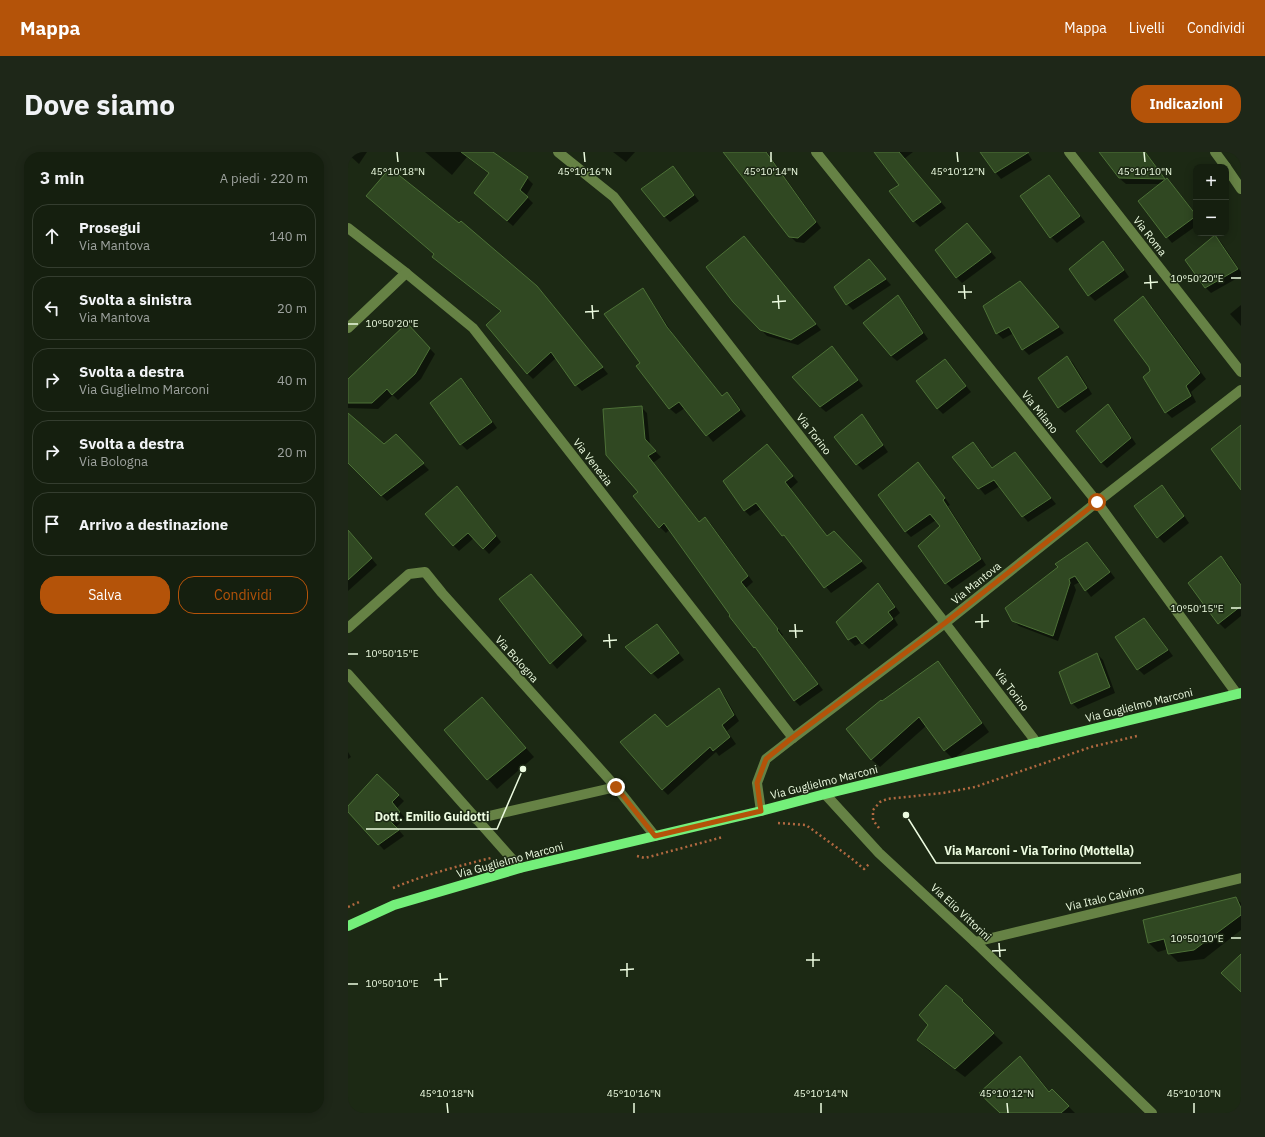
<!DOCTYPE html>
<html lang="it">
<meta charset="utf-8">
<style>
:root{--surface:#151f0f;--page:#1e2718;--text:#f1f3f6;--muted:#9da29e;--line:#343d2f;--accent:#b45309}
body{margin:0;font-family:"IBM Plex Sans",sans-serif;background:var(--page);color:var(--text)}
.controls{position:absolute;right:12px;top:12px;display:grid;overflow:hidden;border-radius:8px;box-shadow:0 2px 10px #0003}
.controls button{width:36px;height:36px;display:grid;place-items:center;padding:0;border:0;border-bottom:1px solid var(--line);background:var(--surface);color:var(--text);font:20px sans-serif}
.stop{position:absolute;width:12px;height:12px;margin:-9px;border:3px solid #b45309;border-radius:50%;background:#fff}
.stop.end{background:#b45309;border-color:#fff;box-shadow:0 1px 4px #0008}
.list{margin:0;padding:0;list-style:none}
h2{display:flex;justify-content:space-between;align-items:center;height:52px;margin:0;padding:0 16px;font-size:17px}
h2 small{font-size:13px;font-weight:400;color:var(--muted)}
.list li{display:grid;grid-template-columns:26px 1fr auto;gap:12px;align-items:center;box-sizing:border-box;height:64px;margin:0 8px 8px;padding:0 8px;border:1px solid var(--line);border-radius:16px}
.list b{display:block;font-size:15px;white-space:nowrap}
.list p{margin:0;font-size:13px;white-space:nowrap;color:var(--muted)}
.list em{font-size:13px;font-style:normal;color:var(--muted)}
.actions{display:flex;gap:8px;padding:12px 16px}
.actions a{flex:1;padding:9px 0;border:1px solid var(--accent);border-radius:16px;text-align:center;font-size:14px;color:var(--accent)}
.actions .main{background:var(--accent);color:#fff}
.icon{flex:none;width:22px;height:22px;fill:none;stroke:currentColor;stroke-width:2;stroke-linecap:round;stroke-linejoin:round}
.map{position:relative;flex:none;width:893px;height:961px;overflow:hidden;border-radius:16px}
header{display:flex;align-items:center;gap:24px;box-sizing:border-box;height:56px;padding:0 20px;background:var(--accent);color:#fff}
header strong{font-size:19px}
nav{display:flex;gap:22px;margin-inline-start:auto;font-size:14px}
.intro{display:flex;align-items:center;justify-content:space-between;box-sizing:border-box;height:96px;padding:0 24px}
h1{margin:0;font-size:28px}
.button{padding:10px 18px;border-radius:16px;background:var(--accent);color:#fff;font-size:14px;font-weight:700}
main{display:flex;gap:24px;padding:0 24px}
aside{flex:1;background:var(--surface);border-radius:16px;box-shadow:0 2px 10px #0003}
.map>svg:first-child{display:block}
.shadow{fill:#0007}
.building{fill:#304822;stroke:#4d7137}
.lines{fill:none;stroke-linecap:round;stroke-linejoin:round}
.path{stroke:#b06940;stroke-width:2.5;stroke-dasharray:2 3;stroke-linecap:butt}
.minor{stroke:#668245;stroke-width:10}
.major{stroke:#74ef7a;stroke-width:10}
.route{stroke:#b45309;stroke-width:5}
.ticks{fill:none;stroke:#ecfbe0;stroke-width:1.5}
.labels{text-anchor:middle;stroke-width:3;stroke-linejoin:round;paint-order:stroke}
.street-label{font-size:11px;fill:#ecfbe0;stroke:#1c2914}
.ticks-label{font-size:10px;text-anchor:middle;fill:#ecfbe0;stroke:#1c2914;stroke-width:3;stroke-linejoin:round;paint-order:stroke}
.leader{fill:none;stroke:#ecfbe0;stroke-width:1.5}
.callout-dot{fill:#ecfbe0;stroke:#1c2914;stroke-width:1.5}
.callout-label{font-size:12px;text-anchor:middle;font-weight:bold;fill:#ecfbe0;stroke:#1c2914;stroke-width:3;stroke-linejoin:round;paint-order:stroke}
</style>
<header>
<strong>Mappa</strong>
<nav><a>Mappa</a><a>Livelli</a><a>Condividi</a></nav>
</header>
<div class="intro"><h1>Dove siamo</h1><a class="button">Indicazioni</a></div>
<main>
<aside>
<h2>3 min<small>A piedi · 220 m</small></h2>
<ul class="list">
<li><svg class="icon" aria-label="ahead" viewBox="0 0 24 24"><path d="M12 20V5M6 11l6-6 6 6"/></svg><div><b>Prosegui</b><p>Via Mantova</p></div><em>140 m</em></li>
<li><svg class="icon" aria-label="left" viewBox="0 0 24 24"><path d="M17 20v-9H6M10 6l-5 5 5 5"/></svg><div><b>Svolta a sinistra</b><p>Via Mantova</p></div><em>20 m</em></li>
<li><svg class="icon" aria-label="right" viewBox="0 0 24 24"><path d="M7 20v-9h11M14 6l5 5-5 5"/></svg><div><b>Svolta a destra</b><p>Via Guglielmo Marconi</p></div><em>40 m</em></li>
<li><svg class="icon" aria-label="right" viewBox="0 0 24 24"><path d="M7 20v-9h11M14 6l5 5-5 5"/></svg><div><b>Svolta a destra</b><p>Via Bologna</p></div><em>20 m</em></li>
<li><svg class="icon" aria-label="arrive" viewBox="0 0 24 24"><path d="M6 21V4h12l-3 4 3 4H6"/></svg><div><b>Arrivo a destinazione</b></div></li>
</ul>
<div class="actions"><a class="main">Salva</a><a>Condividi</a></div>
</aside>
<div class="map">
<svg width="893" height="961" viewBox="0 0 893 961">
<rect width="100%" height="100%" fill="#1c2914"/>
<g class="shadow">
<path d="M0,0H19L11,12L0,2Z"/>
<path d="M77,0H143L179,26L185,32L178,44L185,51L165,74L133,47L141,22L119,5L104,23Z"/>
<path d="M265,0H287L278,10Z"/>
<path d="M376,0H419L473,76L456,91L448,90L442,84Z"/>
<path d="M527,0H565L556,7L598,56L572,75L566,69L552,33Z"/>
<path d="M633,0H679L684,8L653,27L648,21Z"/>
<path d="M752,0H797L819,30H821L827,36L848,62V74L824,91L819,85L813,32H778L771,26Z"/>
<path d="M325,16L331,22L351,49L322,70L317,65Z"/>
<path d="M701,24L707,30L737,70L709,91L703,85L673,44Z"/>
<path d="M19,44L188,134L195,141L260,222L234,239L228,233L208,206L185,227L179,221L153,160L92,110L87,103Z"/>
<path d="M625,78L648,106L614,131L608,125Z"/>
<path d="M396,85L402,91L473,178L450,193L419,184L386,150Z"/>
<path d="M867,85L873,90L893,120V124L863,141L857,135Z"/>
<path d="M755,91L761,96L781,125L747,149L741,143Z"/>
<path d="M526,114L543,133L505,158L499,152Z"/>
<path d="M677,136L716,181L681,203L675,197L666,181L655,187L649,181Z"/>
<path d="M295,138L300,144L325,182L375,245L379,241L385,247L398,264L365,290L337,256L328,262L322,257L290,214L293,212Z"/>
<path d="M550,145L556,151L580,187L549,209L543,204Z"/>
<path d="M795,146L801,151L858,227L843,240L848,250L824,266L818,260L803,219Z"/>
<path d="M893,153V174L882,162Z"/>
<path d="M59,173L87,202L73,227L50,248L45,243L30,257L0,256V229Z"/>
<path d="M484,195L515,234L478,260L472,255Z"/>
<path d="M719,205L725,211L744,242L717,261L711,256L692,226Z"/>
<path d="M597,208L623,240L595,262L589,256Z"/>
<path d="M113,227L119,233L149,276L119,298L113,292L83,251Z"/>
<path d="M760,253L766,259L788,292L759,316L753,310Z"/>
<path d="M293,255L299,261L302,294L313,305L305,311L352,371L357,366L363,372L405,430L398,436L435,483L434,484L475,538L452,554L446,548L412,501L382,464L383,463L322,377L318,381L312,375L291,340Z"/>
<path d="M0,262L36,294L48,284L81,318L39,349L0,310Z"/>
<path d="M514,263L519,269L540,300L515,318L509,312Z"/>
<path d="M625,291L631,297L645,316L667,301L708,352L680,370L675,364L652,334L637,343L606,305Z"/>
<path d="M419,293L450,330L442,337L480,385L492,386L519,416L483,441L414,356L402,364L396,358Z"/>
<path d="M570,311L576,317L602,353L600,354L638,413L604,437L598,431L571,394L593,374L588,368L563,385L557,379Z"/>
<path d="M814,334L820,340L841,371L816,391L810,385Z"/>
<path d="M115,341L153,390L141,402L126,386L111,399L105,393Z"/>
<path d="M0,378L29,413L0,439Z"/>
<path d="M739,391L745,397L767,426L743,445L732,430L726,433L728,438L710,489L671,474L665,468L711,416Z"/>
<path d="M873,405L879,411L893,431V464L877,477L871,471Z"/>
<path d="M188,430L239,489L209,517L152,448Z"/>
<path d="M530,432L536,438L552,461L546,466L550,473L521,497L514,490L507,494L501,488L489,471Z"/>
<path d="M796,467L802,473L825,504L796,523L790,517Z"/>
<path d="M308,473L314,479L336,508L310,527L279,495Z"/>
<path d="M749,502L755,508L767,541L730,557L724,551Z"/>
<path d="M590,510L597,518L641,580L605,607L597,599L578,574L532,615L524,608L500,577Z"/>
<path d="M371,538L376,543L391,569L379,579L388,592L371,604L368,600L320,643L314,637L320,576Z"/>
<path d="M134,546L186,605L149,637L97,578Z"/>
<path d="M0,600L3,605L0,607Z"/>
<path d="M29,623L56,649L49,656L57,666L48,675L56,684L36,698L0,659V655Z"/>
<path d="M888,746L893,751V778L856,807L830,810L821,801L820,797L810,800L801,791L796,769Z"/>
<path d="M614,849L623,858L622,859L655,891L617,925L579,897L570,888Z"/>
<path d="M672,905L681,914L702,940L704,938L727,961H653Z"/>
</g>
<g class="building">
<path d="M113,0H145L180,25L172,38L180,45L159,69L126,41L141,21Z"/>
<path d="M375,0H418L468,70L450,86L441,85Z"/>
<path d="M526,0H551L593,50L565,70L541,39L551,33Z"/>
<path d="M632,0H681L647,21Z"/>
<path d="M751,0H797L817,27L771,26Z"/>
<path d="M325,14L346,43L316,65L293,37Z"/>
<path d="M42,16L111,71L113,69L189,134L255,215L227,234L203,200L179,222L138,173L153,159L84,105L86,102L18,44Z"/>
<path d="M701,23L732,64L702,86L672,44Z"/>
<path d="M819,26L848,63V64L818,86L790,49Z"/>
<path d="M619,71L643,100L608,126L587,98Z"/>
<path d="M867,83L890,117L857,136L837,108Z"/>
<path d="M396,84L468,172L443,188L412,178L385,150L358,115Z"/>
<path d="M755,89L776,118L740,144L721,117Z"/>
<path d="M521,107L538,127L498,153L486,135Z"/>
<path d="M672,129L711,175L674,198L661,175L648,182L635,154Z"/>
<path d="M295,136L319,175L374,244L379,240L392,258L358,284L331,250L321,257L288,214L292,211L256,162Z"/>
<path d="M550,143L575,181L543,204L515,171Z"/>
<path d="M795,144L852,221L838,234L843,244L817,261L795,225L802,219L801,215L766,168Z"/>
<path d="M59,171L82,196L67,222L44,243L39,237L24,251H0V227Z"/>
<path d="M484,194L510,228L472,255L444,225Z"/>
<path d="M719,204L739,236L710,256L690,226Z"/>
<path d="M597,207L618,234L589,257L568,229Z"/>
<path d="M113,226L144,270L112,293L82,251Z"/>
<path d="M760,252L783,286L753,311L728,279Z"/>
<path d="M294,254L297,287L308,299L300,304L351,370L357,365L400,424L393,430L430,477L429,478L470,532L446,549L407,495L406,496L381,464L382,463L316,371L311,376L285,344L290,340L258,303L255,257Z"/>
<path d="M0,261L36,292L48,282L76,311L33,344L0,311Z"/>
<path d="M514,262L535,293L508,313L486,285Z"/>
<path d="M893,273V338L863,297Z"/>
<path d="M625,290L644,316L667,300L703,346L674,365L646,328L630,337L604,305Z"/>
<path d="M419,292L445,324L437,330L479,384L486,379L514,409L476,436L436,383L434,384L408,351L396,359L375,329Z"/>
<path d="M570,310L597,346L595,348L633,407L597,432L570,394L592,374L582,362L557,380L530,343Z"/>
<path d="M814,333L836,364L809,386L786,354Z"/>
<path d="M109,334L148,384L135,397L120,381L105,394L77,362Z"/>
<path d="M0,378L24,406L0,428Z"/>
<path d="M739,390L762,420L737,439L727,424L721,427L722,431L705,484L664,469L657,456L710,415L707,412Z"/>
<path d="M873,404L893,433V454L870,472L840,431Z"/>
<path d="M183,422L234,483L202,512L151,447Z"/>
<path d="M530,431L547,455L540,460L545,467L514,492L508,484L500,488L488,470Z"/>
<path d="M796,466L820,498L789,518L767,485Z"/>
<path d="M309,472L331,501L303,522L277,495Z"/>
<path d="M749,501L762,535L723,552L711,520Z"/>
<path d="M590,509L634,571L596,599L571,565L523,608L498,577L533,548L534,549Z"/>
<path d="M371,536L386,563L374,573L382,585L365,599L362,595L314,638L272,590L307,562L319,575Z"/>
<path d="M134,545L178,596L139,628L96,578Z"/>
<path d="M29,622L51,643L44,650L52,660L42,669L51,678L30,693L0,660V654Z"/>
<path d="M888,745L893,756V763L846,798L820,802L816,787L800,791L795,768Z"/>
<path d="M893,802V840L873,821Z"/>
<path d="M598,833L615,848L614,849L646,881L607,917L569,888L580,873L571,863Z"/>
<path d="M672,904L701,940L704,937L721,954L713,961H652L631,941Z"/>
</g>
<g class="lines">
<g class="path">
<path d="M430,671L458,673L503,706L516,717L521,712"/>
<path d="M531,676L525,668V658L532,650L539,647L595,641L627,635L743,595L789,584"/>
<path d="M289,704L297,706L375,685"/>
<path d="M45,736C76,723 110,714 143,706"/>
<path d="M0,755L11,750"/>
</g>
<g class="minor">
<path d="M210,0L266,45L597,471L689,591"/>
<path d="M468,0L749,350L889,542"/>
<path d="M721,0L893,220"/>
<path d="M867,0L878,15"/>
<path d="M878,15L893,37"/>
<path d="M0,76L58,121L125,176L445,586"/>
<path d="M0,176L58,121"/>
<path d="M0,476L61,422L77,420L94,441L268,635L307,684"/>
<path d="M0,522L172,716"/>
<path d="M477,642L531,701L627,790L804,961"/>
<path d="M413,659L409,631L418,607L445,586L597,471L749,350L893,238"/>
<path d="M128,667L268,635"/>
<path d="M627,790L893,726"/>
</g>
<path class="major" d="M0,774L46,753L172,716L413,659L477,642L893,541"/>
</g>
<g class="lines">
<path class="route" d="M268,635L307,684L413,659L409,631L418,607L444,586L597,471L749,350"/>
</g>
<path class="ticks" d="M49,0L50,10M236,0L237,10M423,0V10M609,0L610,10M796,0L797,10M802,123L803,137M883,126H893M796,131L810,130M616,133L617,147M610,140H624M430,143L431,157M424,150L438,149M244,153L245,167M237,160L251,159M0,172H10M883,456H893M634,462V476M627,470L641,469M447,472L448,486M441,479H455M261,482L262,496M255,489L269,488M0,502H10M883,786H893M651,791L652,805M644,799L658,798M465,801V815M458,808H472M279,811V825M272,818L286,817M92,821L93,835M86,828L100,827M0,832H10M99,951L100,961M286,951V961M473,951V961M659,951L660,961M846,951V961"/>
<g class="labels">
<g class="street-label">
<text transform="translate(802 84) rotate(52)" y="4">Via Roma</text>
<text transform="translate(692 260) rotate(51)" y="4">Via Milano</text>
<text transform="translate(466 282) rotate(52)" y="4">Via Torino</text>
<text transform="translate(245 310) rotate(52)" y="4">Via Venezia</text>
<text transform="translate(628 431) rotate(-39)" y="4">Via Mantova</text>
<text transform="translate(169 507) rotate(48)" y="4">Via Bologna</text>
<text transform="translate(664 538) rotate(53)" y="4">Via Torino</text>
<text transform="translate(791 553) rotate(-14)" y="4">Via Guglielmo Marconi</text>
<text transform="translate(476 630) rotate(-14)" y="4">Via Guglielmo Marconi</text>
<text transform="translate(162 708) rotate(-15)" y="4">Via Guglielmo Marconi</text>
<text transform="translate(757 746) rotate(-13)" y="4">Via Italo Calvino</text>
<text transform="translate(613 760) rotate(43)" y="4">Via Elio Vittorini</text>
</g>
</g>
<g class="ticks-label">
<text x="50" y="23">45°10'18"N</text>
<text x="237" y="23">45°10'16"N</text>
<text x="423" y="23">45°10'14"N</text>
<text x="610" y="23">45°10'12"N</text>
<text x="797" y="23">45°10'10"N</text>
<text x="849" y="130">10°50'20"E</text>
<text x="44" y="175">10°50'20"E</text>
<text x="849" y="460">10°50'15"E</text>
<text x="44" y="505">10°50'15"E</text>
<text x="849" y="790">10°50'10"E</text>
<text x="44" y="835">10°50'10"E</text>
<text x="99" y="945">45°10'18"N</text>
<text x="286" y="945">45°10'16"N</text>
<text x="473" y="945">45°10'14"N</text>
<text x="659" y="945">45°10'12"N</text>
<text x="846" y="945">45°10'10"N</text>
</g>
<path class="leader" d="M175 617L149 677H18M558 663L588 711H793"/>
<g class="callout-dot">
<circle cx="175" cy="617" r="4"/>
<circle cx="558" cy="663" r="4"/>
</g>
<g class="callout-label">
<text x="84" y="669">Dott. Emilio Guidotti</text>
<text x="691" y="703">Via Marconi - Via Torino (Mottella)</text>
</g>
</svg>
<div class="controls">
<button>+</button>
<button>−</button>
</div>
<div class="stop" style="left:749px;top:350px"></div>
<div class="stop end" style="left:268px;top:635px"></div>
</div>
</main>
